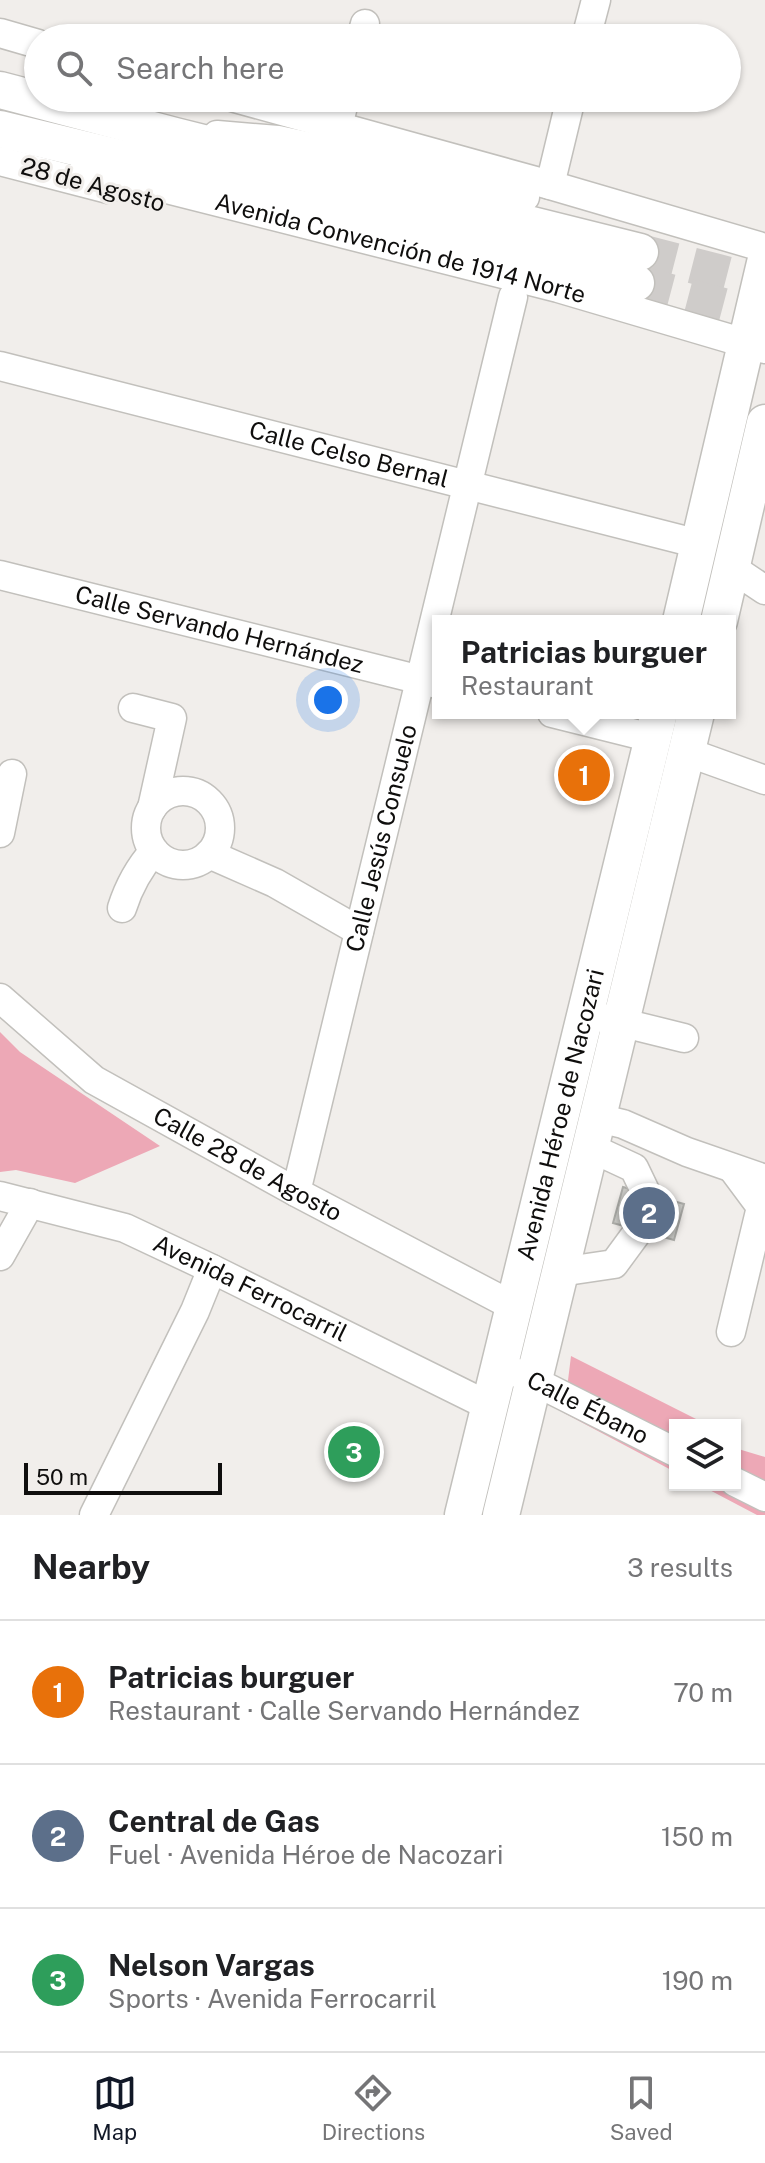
<!DOCTYPE html>
<meta charset="utf-8">
<style>
:root{--surface:#fff;--page:#f2f2f2;--text:#202124;--muted:#757577;--line:#e0e0e0;--accent:#111827}
body{margin:0;font-family:"Public Sans",sans-serif;background:var(--page);color:var(--text)}
.controls{position:absolute;right:24px;bottom:24px;display:grid;overflow:hidden;border-radius:0px;box-shadow:0 2px 6px #0004}
.controls button{width:72px;height:72px;display:grid;place-items:center;padding:0;border:0;border-bottom:2px solid var(--line);background:var(--surface);color:var(--text);font:40px sans-serif}
.scale{position:absolute;left:24px;bottom:20px;width:198px;box-sizing:border-box;padding-left:8px;border:4px solid #0f0e0d;border-top:0;font-size:22px;line-height:28px;white-space:nowrap;color:#0f0e0d;-webkit-text-stroke:6px #f1eeeb;paint-order:stroke}
.you{position:absolute;left:328px;top:700px;width:28px;height:28px;margin:-20px;border:6px solid #fff;border-radius:50%;background:#1a73e8;box-shadow:0 0 0 12px #1a73e833}
.badge{display:grid;place-items:center;width:52px;height:52px;border-radius:50%;background:var(--accent);color:#fff;font-size:26px;font-weight:700}
.pin{position:absolute;translate:-50% -50%;border:4px solid #fff;box-shadow:0 2px 8px #0006}
.popup{position:absolute;left:432px;top:615px;width:304px;height:104px;box-sizing:border-box;display:grid;place-content:center;border-radius:0px;background:var(--surface);filter:drop-shadow(0 2px 6px #0005);font-size:26px;white-space:nowrap;color:var(--muted)}
.popup b{font-size:30px;color:var(--text)}
.popup::after{content:'';position:absolute;left:50%;top:100%;margin-left:-16px;border:16px solid transparent;border-top-color:var(--surface)}
.list{margin:0;padding:0;list-style:none}
h2{display:flex;justify-content:space-between;align-items:center;height:104px;margin:0;padding:0 32px;font-size:34px}
h2 small{font-size:26px;font-weight:400;color:var(--muted)}
.list li{display:grid;grid-template-columns:52px 1fr auto;gap:24px;align-items:center;box-sizing:border-box;height:144px;padding:0 32px;border-top:2px solid var(--line)}
.list b{display:block;font-size:30px;white-space:nowrap}
.list p{margin:0;font-size:26px;white-space:nowrap;color:var(--muted)}
.list em{font-size:26px;font-style:normal;color:var(--muted)}
.icon{flex:none;width:44px;height:44px;fill:none;stroke:currentColor;stroke-width:2;stroke-linecap:round;stroke-linejoin:round}
.map{position:relative;flex:none;width:765px;height:1515px;overflow:hidden}
.search{position:absolute;background:var(--surface);box-shadow:0 2px 6px #0004;left:24px;right:24px;top:24px;height:88px;display:flex;align-items:center;gap:20px;box-sizing:border-box;padding:0 28px;border-radius:44px;color:var(--muted);font-size:30px}
.sheet{height:536px;background:var(--surface)}
nav{display:flex;justify-content:space-around;align-items:center;box-sizing:border-box;height:112px;border-top:2px solid var(--line);background:var(--surface);font-size:22px;color:var(--muted)}
nav a{display:grid;justify-items:center;gap:4px}
nav .on{color:var(--accent)}
.map>svg:first-child{display:block}
.green{fill:#eda8b6}
.building{fill:#cfcfcb;stroke:#aeaeaa;stroke-width:2}
.lines{fill:none;stroke-linecap:round;stroke-linejoin:round}
.major-tunnel{stroke:#cfccca;stroke-width:36;stroke-dasharray:36 18;stroke-linecap:butt}
.minor-casing{stroke:#c2c0bc;stroke-width:31}
.major-casing{stroke:#c2c0bc;stroke-width:39}
.minor{stroke:#fff;stroke-width:28}
.major{stroke:#fff;stroke-width:36}
.labels{text-anchor:middle;stroke-width:6;stroke-linejoin:round;paint-order:stroke}
.street-label{font-size:24px;fill:#0f0e0d;stroke:#f1eeeb}
</style>
<div class="map">
<svg width="765" height="1515" viewBox="0 0 765 1515">
<rect width="100%" height="100%" fill="#f1eeeb"/>
<g class="green">
<path d="M0,1032L20,1052L160,1146L75,1183L16,1170L0,1172Z"/>
<path d="M571,1356L702,1422L700,1425H675V1472L564,1413Z"/>
<path d="M735,1448L765,1457V1515H757L700,1485H735Z"/>
</g>
<path class="building" d="M623,1187L684,1204L674,1240L613,1223Z"/>
<g class="lines">
<g class="major-tunnel">
<path d="M640,252L765,284"/>
<path d="M636,283L765,317"/>
</g>
<defs>
<g id="minor">
<path d="M0,33L38,44"/>
<path d="M361,38L365,24"/>
<path d="M586,38L596,0"/>
<path d="M235,98L550,185L765,248"/>
<path d="M338,126L345,98"/>
<path d="M217,135L278,140L409,168L525,197"/>
<path d="M0,161L108,189"/>
<path id="s1" d="M85,166L131,180L558,288L765,349"/>
<path d="M550,185L571,98"/>
<path id="s2" d="M0,366L699,544"/>
<path d="M732,568L765,590"/>
<path id="s3" d="M0,575L437,684"/>
<path d="M133,708L172,718L152,808"/>
<path d="M552,713L652,738"/>
<path d="M687,752L765,780"/>
<circle cx="183" cy="828" r="37"/>
<path d="M0,833L12,774"/>
<path d="M209,854L275,883L359,931"/>
<path d="M122,908C129,886 138,869 154,851"/>
<path id="s4" d="M0,998L94,1080L296,1192L513,1306"/>
<path d="M603,1018L684,1038"/>
<path d="M598,1118L623,1124L687,1152L765,1179"/>
<path d="M591,1148L634,1168L646,1193"/>
<path id="s5" d="M296,1192L513,297"/>
<path id="s6" d="M0,1196L125,1228L212,1269L489,1406"/>
<path d="M0,1256L30,1203"/>
<path d="M560,1272L614,1264L639,1230"/>
<path d="M731,1332L761,1207L732,1168"/>
<path id="s7" d="M518,1373L675,1452"/>
<path d="M735,1482L765,1497"/>
<path d="M94,1515L195,1311L212,1269"/>
</g>
<g id="major">
<path d="M0,90L175,136L640,252"/>
<path d="M0,129L636,283"/>
<path d="M681,621L765,263"/>
<path d="M719,621L765,423"/>
<path id="s8" d="M463,1515L659,713"/>
<path d="M501,1515L696,713"/>
</g>
</defs>
<use href="#minor" class="minor-casing"/>
<use href="#major" class="major-casing"/>
<use href="#minor" class="minor"/>
<use href="#major" class="major"/>
</g>
<g class="labels">
<g class="street-label">
<text transform="translate(93 185) rotate(15)" y="8">28 de Agosto</text>
<text dy="8" stroke="none"><textPath href="#s1" startOffset="326">Avenida Convención de 1914 Norte</textPath></text>
<text dy="8" stroke="none"><textPath href="#s2" startOffset="360">Calle Celso Bernal</textPath></text>
<text dy="8" stroke="none"><textPath href="#s3" startOffset="226">Calle Servando Hernández</textPath></text>
<text dy="8" stroke="none"><textPath href="#s5" startOffset="364">Calle Jesús Consuelo</textPath></text>
<text dy="8" stroke="none"><textPath href="#s8" startOffset="412">Avenida Héroe de Nacozari</textPath></text>
<text dy="8" stroke="none"><textPath href="#s4" startOffset="300">Calle 28 de Agosto</textPath></text>
<text dy="8" stroke="none"><textPath href="#s6" startOffset="268">Avenida Ferrocarril</textPath></text>
<text dy="8" stroke="none"><textPath href="#s7" startOffset="78">Calle Ébano</textPath></text>
</g>
</g>
</svg>
<div class="controls">
<button><svg class="icon" aria-label="layers" viewBox="0 0 24 24"><path d="M12 4l9 5-9 5-9-5zM3 14l9 5 9-5"/></svg></button>
</div>
<div class="scale">50 m</div>
<div class="you"></div>
<div class="pin badge" style="left:584px;top:775px;background:#e8710a">1</div>
<div class="popup"><b>Patricias burguer</b>Restaurant</div>
<div class="pin badge" style="left:649px;top:1213px;background:#5c6f8a">2</div>
<div class="pin badge" style="left:354px;top:1452px;background:#2e9e5b">3</div>
<div class="search"><svg class="icon" aria-label="search" viewBox="0 0 24 24"><circle cx="10" cy="10" r="6"/><path d="M15 15l6 6"/></svg>Search here</div>
</div>
<section class="sheet">
<h2>Nearby<small>3 results</small></h2>
<ul class="list">
<li><span class="badge" style="background:#e8710a">1</span><div><b>Patricias burguer</b><p>Restaurant · Calle Servando Hernández</p></div><em>70 m</em></li>
<li><span class="badge" style="background:#5c6f8a">2</span><div><b>Central de Gas</b><p>Fuel · Avenida Héroe de Nacozari</p></div><em>150 m</em></li>
<li><span class="badge" style="background:#2e9e5b">3</span><div><b>Nelson Vargas</b><p>Sports · Avenida Ferrocarril</p></div><em>190 m</em></li>
</ul>
</section>
<nav>
<a class="on"><svg class="icon" aria-label="map" viewBox="0 0 24 24"><path d="M3 6l6-2 6 2 6-2v14l-6 2-6-2-6 2zM9 4v14M15 6v14"/></svg>Map</a>
<a><svg class="icon" aria-label="directions" viewBox="0 0 24 24"><path d="M12 3l9 9-9 9-9-9zM9 14v-3h6M13 9l2 2-2 2"/></svg>Directions</a>
<a><svg class="icon" aria-label="saved" viewBox="0 0 24 24"><path d="M7 4h10v16l-5-4-5 4z"/></svg>Saved</a>
</nav>
